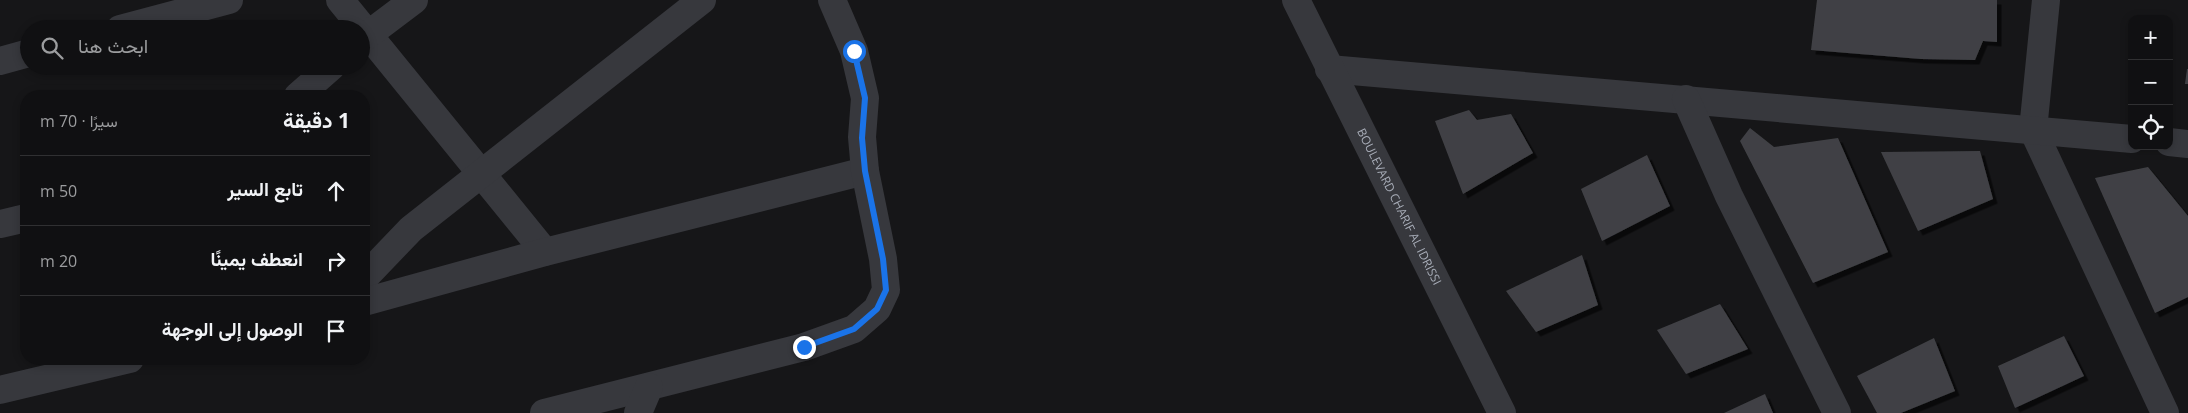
<!DOCTYPE html>
<html lang="ar">
<meta charset="utf-8">
<style>
:root{--surface:#101012;--page:#19191b;--text:#f1f3f6;--muted:#9c9d9f;--line:#303032}
body{margin:0;font-family:"Open Sans",Vazirmatn,sans-serif;background:var(--page);color:var(--text);direction:rtl}
.controls{position:absolute;right:15px;top:15px;display:grid;overflow:hidden;border-radius:10px;box-shadow:0 2px 8px #0003}
.controls button{width:45px;height:45px;display:grid;place-items:center;padding:0;border:0;border-bottom:1px solid var(--line);background:var(--surface);color:var(--text);font:25px sans-serif}
.stop{position:absolute;width:15px;height:15px;margin:-11px;border:4px solid #1a73e8;border-radius:50%;background:#fff}
.stop.end{background:#1a73e8;border-color:#fff;box-shadow:0 1px 5px #0008}
.list{margin:0;padding:0;list-style:none}
h2{display:flex;justify-content:space-between;align-items:center;height:65px;margin:0;padding:0 20px;font-size:21px}
h2 small{font-size:16px;font-weight:400;color:var(--muted)}
.list li{display:grid;grid-template-columns:32px 1fr auto;gap:15px;align-items:center;box-sizing:border-box;height:70px;padding:0 20px;border-top:1px solid var(--line)}
.list b{display:block;font-size:19px;white-space:nowrap}
.list em{font-size:16px;font-style:normal;color:var(--muted)}
.icon{flex:none;width:28px;height:28px;fill:none;stroke:currentColor;stroke-width:2;stroke-linecap:round;stroke-linejoin:round}
.map{position:relative;flex:none;width:2188px;height:413px;overflow:hidden;direction:ltr}
.search{position:absolute;background:var(--surface);box-shadow:0 2px 8px #0003;left:20px;top:20px;width:350px;height:55px;display:flex;align-items:center;gap:12px;box-sizing:border-box;padding:0 18px;border-radius:28px;color:var(--muted);font-size:19px}
.panel{position:absolute;background:var(--surface);box-shadow:0 2px 8px #0003;left:20px;top:90px;width:350px;height:275px;border-radius:20px;direction:rtl}
.map>svg:first-child{display:block}
.building{fill:#404145;filter:url(#shadow)}
.lines{fill:none;stroke-linecap:round;stroke-linejoin:round}
.minor{stroke:#37383d;stroke-width:28}
.tertiary{stroke:#37383d;stroke-width:28}
.route{stroke:#1a73e8;stroke-width:6}
.labels{text-anchor:middle;stroke-width:4;stroke-linejoin:round;paint-order:stroke}
.street-label{font-size:12px;fill:#a8adb8;stroke:#111113}
</style>
<div class="map">
<svg width="2188" height="413" viewBox="0 0 2188 413">
<defs>
<filter id="shadow"><feDropShadow dx="4.5" dy="4.5" stdDeviation="0" flood-color="#0009"/></filter>
</defs>
<rect width="100%" height="100%" fill="#161618"/>
<g class="building">
<path d="M1817,0H1997V42L1983,41L1975,60L1921,59L1811,50Z"/>
<path d="M2187,69H2188V84H2185Z"/>
<path d="M1469,110L1477,120L1511,114L1533,153L1463,194L1435,121Z"/>
<path d="M1750,128L1774,147L1838,138L1888,252L1813,283L1740,141Z"/>
<path d="M1980,151L1993,199L1918,231L1881,152Z"/>
<path d="M1647,155L1670,206L1602,241L1581,189Z"/>
<path d="M2148,167L2188,216V297L2155,313L2095,178Z"/>
<path d="M1582,255L1598,305L1536,332L1506,291Z"/>
<path d="M1720,304L1748,349L1686,374L1657,330Z"/>
<path d="M2064,336L2084,376L2015,408L1998,366Z"/>
<path d="M1934,338L1955,391L1901,413H1877L1857,376Z"/>
<path d="M1765,394L1773,413H1724Z"/>
</g>
<g class="lines">
<g class="minor">
<path d="M340,0L545,252"/>
<path d="M2046,0L2033,130L2165,413"/>
<path d="M120,29L229,0"/>
<path d="M361,40L414,0"/>
<path d="M0,61L29,53"/>
<path d="M1329,69L2132,139"/>
<path d="M298,96L332,66"/>
<path d="M1686,99L1729,196L1837,413"/>
<path d="M2169,142L2188,144"/>
<path d="M0,224L26,218"/>
<path d="M364,278L411,229L702,0"/>
<path d="M364,302L545,252L865,171"/>
<path d="M0,390L130,359"/>
<path d="M544,413L804,347L854,329L877,309L886,290L883,259L865,171L862,137L865,98L854,51L832,0"/>
<path d="M638,413L649,387"/>
</g>
<path class="tertiary" id="s1" d="M1296,0L1502,413"/>
</g>
<g class="lines">
<path class="route" d="M804,347L854,329L877,309L886,290L883,259L865,171L862,138L865,98L854,51"/>
</g>
<g class="labels">
<g class="street-label">
<text dy="4" stroke="none"><textPath href="#s1" startOffset="231">BOULEVARD CHARIF AL IDRISSI</textPath></text>
</g>
</g>
</svg>
<div class="controls">
<button>+</button>
<button>−</button>
<button><svg class="icon" aria-label="locate" viewBox="0 0 24 24"><circle cx="12" cy="12" r="6"/><path d="M12 2v4M12 18v4M2 12h4M18 12h4"/></svg></button>
</div>
<div class="stop" style="left:854px;top:51px"></div>
<div class="stop end" style="left:804px;top:347px"></div>
<div class="search"><svg class="icon" aria-label="search" viewBox="0 0 24 24"><circle cx="10" cy="10" r="6"/><path d="M15 15l6 6"/></svg>ابحث هنا</div>
<section class="panel">
<h2>1 دقيقة<small>سيرًا · 70 m</small></h2>
<ul class="list">
<li><svg class="icon" aria-label="ahead" viewBox="0 0 24 24"><path d="M12 20V5M6 11l6-6 6 6"/></svg><div><b>تابع السير</b></div><em>50 m</em></li>
<li><svg class="icon" aria-label="right" viewBox="0 0 24 24"><path d="M7 20v-9h11M14 6l5 5-5 5"/></svg><div><b>انعطف يمينًا</b></div><em>20 m</em></li>
<li><svg class="icon" aria-label="arrive" viewBox="0 0 24 24"><path d="M6 21V4h12l-3 4 3 4H6"/></svg><div><b>الوصول إلى الوجهة</b></div></li>
</ul>
</section>
</div>
